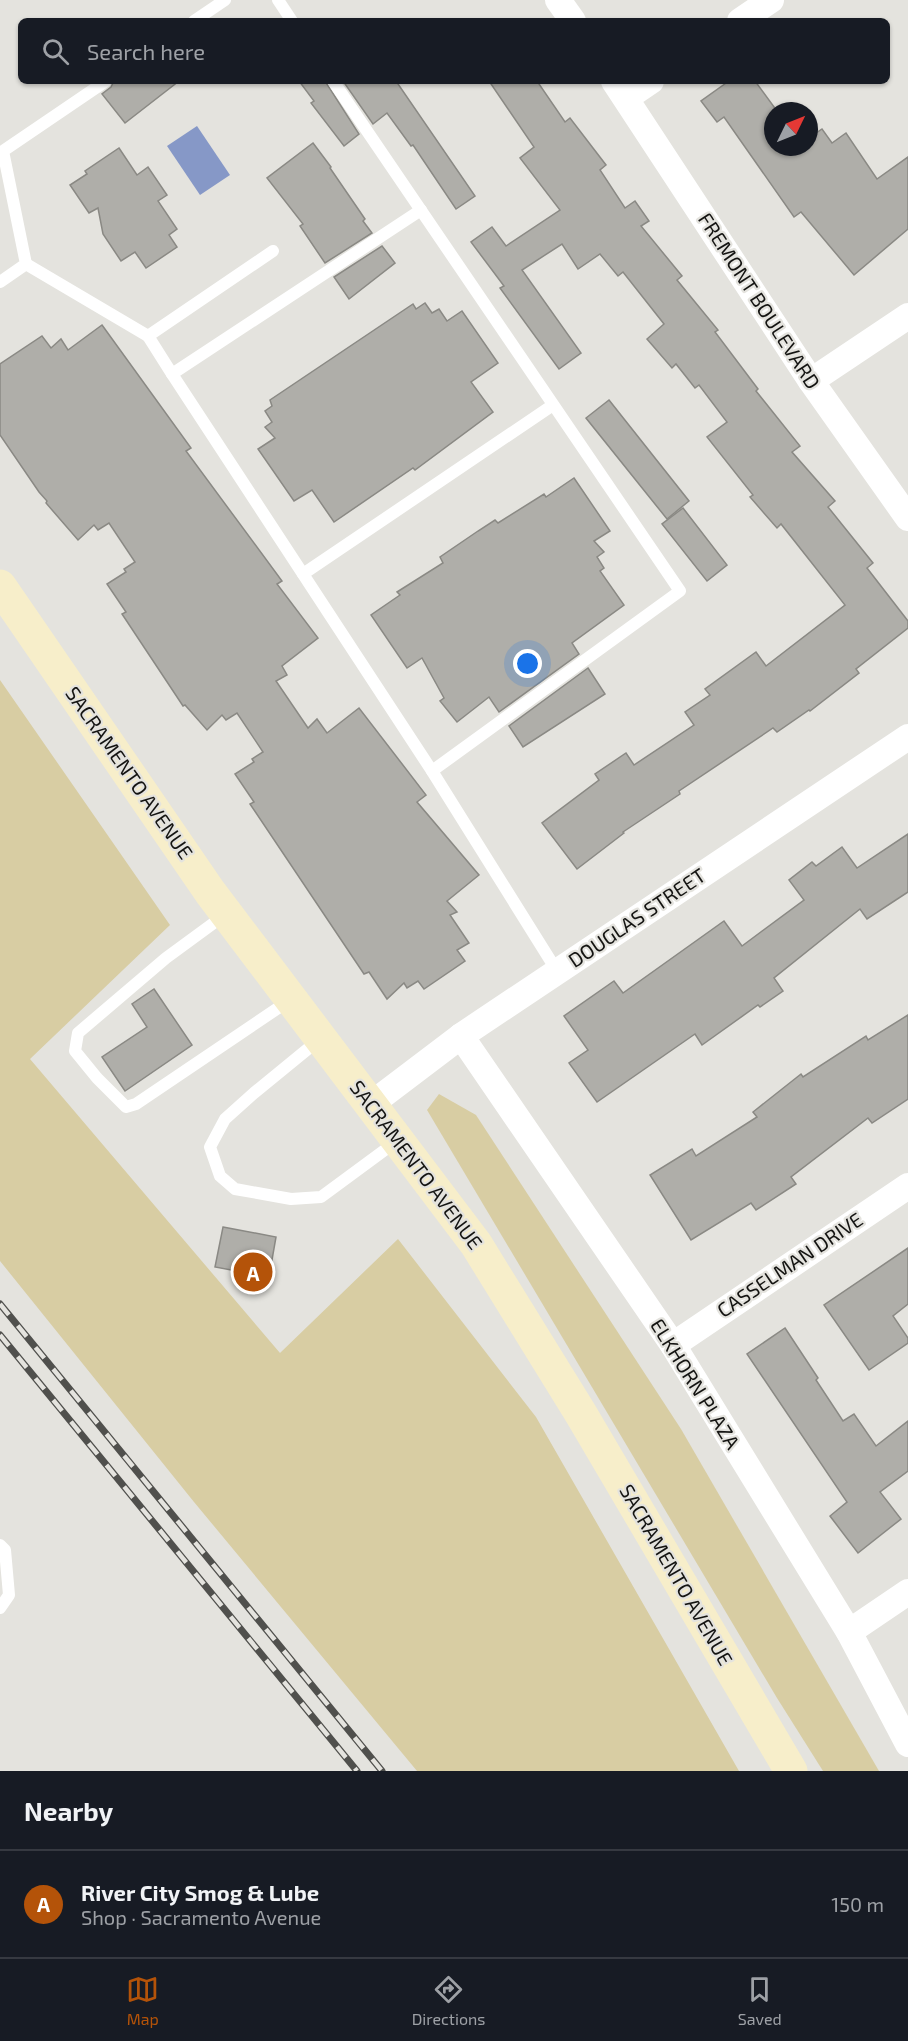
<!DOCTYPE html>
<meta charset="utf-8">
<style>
:root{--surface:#171b24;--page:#20242c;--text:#f1f3f6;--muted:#9ea1a6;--line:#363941;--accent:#b45309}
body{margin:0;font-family:"Exo 2",sans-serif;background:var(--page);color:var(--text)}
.compass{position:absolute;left:764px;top:102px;width:54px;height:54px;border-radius:50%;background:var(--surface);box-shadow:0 2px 4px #0004;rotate:47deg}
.you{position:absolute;left:528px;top:664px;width:21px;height:21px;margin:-15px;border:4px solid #fff;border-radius:50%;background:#1a73e8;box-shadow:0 0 0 9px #1a73e833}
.badge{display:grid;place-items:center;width:39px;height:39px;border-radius:50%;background:var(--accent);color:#fff;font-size:20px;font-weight:700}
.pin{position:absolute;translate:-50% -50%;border:3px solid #fff;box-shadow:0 2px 6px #0006}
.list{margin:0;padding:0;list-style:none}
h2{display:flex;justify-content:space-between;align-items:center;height:78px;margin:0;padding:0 24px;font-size:26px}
h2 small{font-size:20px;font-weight:400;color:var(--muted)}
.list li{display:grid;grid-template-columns:39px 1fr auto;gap:18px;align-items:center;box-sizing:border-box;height:108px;padding:0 24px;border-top:2px solid var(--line)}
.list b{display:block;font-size:22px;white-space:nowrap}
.list p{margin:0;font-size:20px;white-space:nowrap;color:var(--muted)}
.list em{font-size:20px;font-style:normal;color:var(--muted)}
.icon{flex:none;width:33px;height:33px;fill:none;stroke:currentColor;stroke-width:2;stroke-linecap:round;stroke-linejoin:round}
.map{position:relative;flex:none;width:908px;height:1771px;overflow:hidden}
.search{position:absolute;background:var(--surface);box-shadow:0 2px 4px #0004;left:18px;right:18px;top:18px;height:66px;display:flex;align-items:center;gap:15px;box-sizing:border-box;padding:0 21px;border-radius:9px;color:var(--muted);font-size:22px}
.sheet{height:186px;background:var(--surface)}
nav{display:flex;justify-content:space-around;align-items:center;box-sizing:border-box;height:84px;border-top:2px solid var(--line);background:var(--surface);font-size:16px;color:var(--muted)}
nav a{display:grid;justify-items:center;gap:3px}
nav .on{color:var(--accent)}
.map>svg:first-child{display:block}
.green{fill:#d8cda3}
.water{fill:#8698c7}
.building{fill:#afaea9;stroke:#8a8984;stroke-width:1.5}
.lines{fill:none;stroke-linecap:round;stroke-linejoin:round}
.service{stroke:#fff;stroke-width:12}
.minor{stroke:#fff;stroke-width:26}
.secondary{stroke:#f7eeca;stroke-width:33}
.rail-casing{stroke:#50504d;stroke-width:7}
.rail{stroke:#e4e3de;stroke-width:4.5;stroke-dasharray:14;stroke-linecap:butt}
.labels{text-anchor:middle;stroke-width:4.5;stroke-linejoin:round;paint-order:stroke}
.street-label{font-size:20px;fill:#141412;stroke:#e4e3de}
</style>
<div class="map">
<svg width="908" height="1771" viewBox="0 0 908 1771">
<rect width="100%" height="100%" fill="#e4e3de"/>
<g class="green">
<path d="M0,680L170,925L30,1059L280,1353L398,1239L536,1417L739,1771H417L194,1502L0,1261Z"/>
<path d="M439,1094L476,1115L681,1429L879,1771H823L777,1698L427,1110Z"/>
</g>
<path class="water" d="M197,126L230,175L200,195L167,146Z"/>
<g class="building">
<path d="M114,81H179L125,123L102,94L111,87Z"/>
<path d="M299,81H325L359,134L344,146L311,103L314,101Z"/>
<path d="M343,81H396L475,196L456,209L413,145L411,146L387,113L373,124Z"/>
<path d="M489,81H537L565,122L570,118L606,165L600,170L625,208L635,201L649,221L641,226L682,276L677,280L718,330L715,332L758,389L756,391L800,446L792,452L835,501L828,507L873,563L867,568L908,621V628L856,669L859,673L810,711L809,710L777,732L773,728L679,791L680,794L623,832L624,833L577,869L542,823L599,780L595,774L626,753L634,765L694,725L685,712L710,695L705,689L756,652L766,666L845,605L781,524L777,528L750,497L753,495L707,437L727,422L699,385L695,388L676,364L672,368L647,339L664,324L623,272L618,276L600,254L578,269L562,244L522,270L581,353L559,369L500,288L504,286L471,242L492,227L506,246L560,210L520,158L534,147Z"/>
<path d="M729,81H755L777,111H773V147H809V138L822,129L832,143L846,133L877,179L908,157V229L854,275L801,212L794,217L724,117L717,122L701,101Z"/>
<path d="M313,143L331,167L330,168L365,219L363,221L372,233L325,263L300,226L303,224L267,178Z"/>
<path d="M119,148L137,175L148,167L167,195L158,201L177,229L169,235L177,247L146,268L135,252L121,261L103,234L98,208L89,213L70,185L87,174L85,171Z"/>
<path d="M382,246L395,263L349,299L334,277Z"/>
<path d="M425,303L432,313L439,309L447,321L462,311L498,363L471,382L493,412L415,470L413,468L334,522L312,490L294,501L258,449L275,438L265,427L272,422L265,411L272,406L270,400L413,304L416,309Z"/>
<path d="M102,325L191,448L186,451L282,581L277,584L318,638L282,666L287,675L276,681L308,728L317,719L327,733L359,708L426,795L417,802L479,875L447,901L457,912L450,915L469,943L457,950L465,961L424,989L418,981L407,988L404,983L387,999L369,972L364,974L250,804L254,802L235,774L254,762L252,759L263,752L237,713L226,720L222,715L207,730L185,705L183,706L122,614L126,612L107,584L126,572L124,569L135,562L109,523L98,530L94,525L78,540L46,503L47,501L39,492L0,435V364L42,336L51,348L61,339L68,350Z"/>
<path d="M609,400L689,501L667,519L586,418Z"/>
<path d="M574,478L610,531L594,541L604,552L597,557L604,568L600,571L624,605L572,643L579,654L499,712L489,697L457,722L440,701L444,698L422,658L407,668L371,615L400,595L397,592L443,563L440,557L478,531L495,520L498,523L544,494L546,497Z"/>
<path d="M683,508L727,565L707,581L662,524Z"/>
<path d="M588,668L605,694L523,747L509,726Z"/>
<path d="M908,834V892L867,919L860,909L774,978L783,991L760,1007L758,1005L702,1045L695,1034L597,1102L569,1063L588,1050L564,1016L614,981L623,993L724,921L742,946L804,900L789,880L812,862L816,866L842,847L857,868Z"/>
<path d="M154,989L192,1045L125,1091L102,1057L147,1027L132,1004Z"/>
<path d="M908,1015V1099L872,1123L868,1118L791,1177L796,1184L756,1210L751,1203L691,1240L650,1175L692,1149L696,1156L757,1117L753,1112L801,1074L803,1077L866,1036L868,1040Z"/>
<path d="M223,1227L276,1237L269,1277L215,1267Z"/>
<path d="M908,1248V1304L893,1316L908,1338V1343L869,1370L824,1305Z"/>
<path d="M785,1328L818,1378L816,1380L843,1421L854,1414L876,1446L908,1421V1471L880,1492L901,1519L858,1553L830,1516L847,1502L747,1354Z"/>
</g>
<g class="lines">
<g class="service">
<path d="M278,0L292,21"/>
<path d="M194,21L225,0"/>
<path d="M333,81L680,591L432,771L557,971"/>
<path d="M26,264L148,336L273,251"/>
<path d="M0,282L26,264L3,151L106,81"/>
<path d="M148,336L172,374L421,210"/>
<path d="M172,374L432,771"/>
<path d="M303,574L553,405"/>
<path d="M226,914L166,958L78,1033L75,1051L97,1078L126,1107L136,1104L290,1000"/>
<path d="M320,1039L254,1093L225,1119L210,1147L220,1176L235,1189L291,1199L321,1197L397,1141"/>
<path d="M0,1545L5,1550L9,1595L0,1608"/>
</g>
<g class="minor">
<path d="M558,0L573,21"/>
<path d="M740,21L771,0"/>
<path d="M614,81L811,381L908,518"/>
<path d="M626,98L651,81"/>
<path d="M811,381L908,316"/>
<path d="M461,1036L673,1345L849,1632L908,1744"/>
<path d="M370,1105L461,1036L908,737"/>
<path d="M673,1345L908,1186"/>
<path d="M849,1632L908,1592"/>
</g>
<path class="secondary" d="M0,586L210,892L476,1244L581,1414L791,1771"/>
<defs>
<g id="rail">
<path d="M0,1304L382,1771"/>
<path d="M0,1335L357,1771"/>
</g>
</defs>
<use href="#rail" class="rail-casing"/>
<use href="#rail" class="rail"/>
</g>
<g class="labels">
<g class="street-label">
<text transform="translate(759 301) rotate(57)" y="7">FREMONT BOULEVARD</text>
<text transform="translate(129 773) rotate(55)" y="7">SACRAMENTO AVENUE</text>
<text transform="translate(637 918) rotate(-34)" y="7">DOUGLAS STREET</text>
<text transform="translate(416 1165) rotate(53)" y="7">SACRAMENTO AVENUE</text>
<text transform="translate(790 1265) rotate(-34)" y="7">CASSELMAN DRIVE</text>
<text transform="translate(695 1384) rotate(58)" y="7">ELKHORN PLAZA</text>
<text transform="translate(676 1575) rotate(60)" y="7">SACRAMENTO AVENUE</text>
</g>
</g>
</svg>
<svg class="compass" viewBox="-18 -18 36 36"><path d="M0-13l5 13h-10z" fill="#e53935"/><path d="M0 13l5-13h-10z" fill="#9ea1a6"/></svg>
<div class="you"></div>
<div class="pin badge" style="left:253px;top:1272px">A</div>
<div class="search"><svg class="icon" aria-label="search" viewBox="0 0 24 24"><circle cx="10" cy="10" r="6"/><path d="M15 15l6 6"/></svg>Search here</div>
</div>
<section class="sheet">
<h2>Nearby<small></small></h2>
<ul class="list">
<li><span class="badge">A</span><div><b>River City Smog &amp; Lube</b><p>Shop · Sacramento Avenue</p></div><em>150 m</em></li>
</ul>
</section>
<nav>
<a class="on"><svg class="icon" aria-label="map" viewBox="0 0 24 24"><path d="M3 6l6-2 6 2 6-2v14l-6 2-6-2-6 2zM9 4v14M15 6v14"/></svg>Map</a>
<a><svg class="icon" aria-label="directions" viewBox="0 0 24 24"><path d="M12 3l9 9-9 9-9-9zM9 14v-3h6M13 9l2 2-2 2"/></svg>Directions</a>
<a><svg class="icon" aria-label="saved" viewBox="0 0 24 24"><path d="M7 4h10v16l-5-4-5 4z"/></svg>Saved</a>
</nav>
